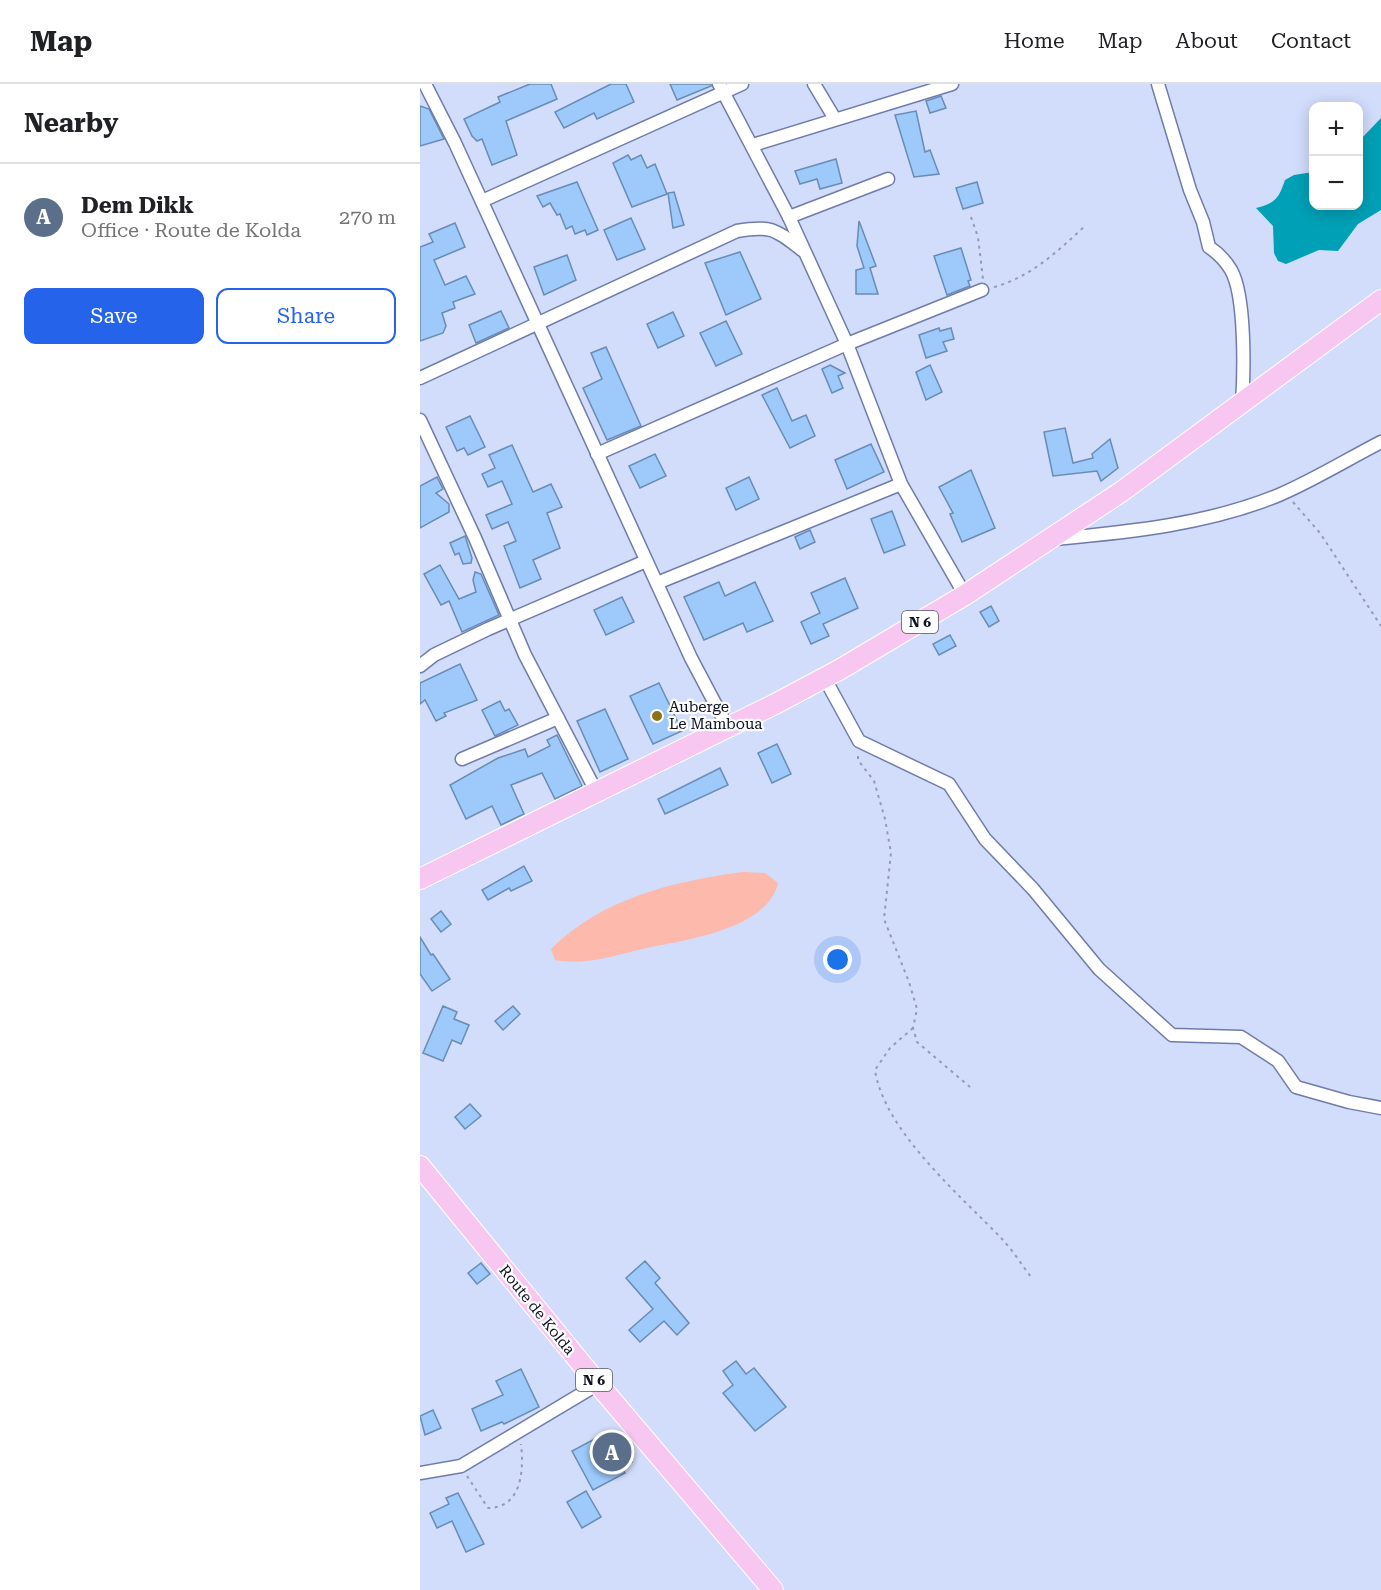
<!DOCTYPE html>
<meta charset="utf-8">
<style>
:root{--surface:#fff;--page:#f6f6f6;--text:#202124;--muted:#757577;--line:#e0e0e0;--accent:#2563eb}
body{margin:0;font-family:"Roboto Serif",serif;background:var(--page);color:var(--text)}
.controls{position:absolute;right:18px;top:18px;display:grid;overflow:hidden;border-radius:12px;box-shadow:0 3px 15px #0003}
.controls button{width:54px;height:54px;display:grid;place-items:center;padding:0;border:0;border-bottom:2px solid var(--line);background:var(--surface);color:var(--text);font:30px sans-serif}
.you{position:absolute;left:418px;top:876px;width:21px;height:21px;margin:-15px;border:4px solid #fff;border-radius:50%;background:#1a73e8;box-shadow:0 0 0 9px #1a73e833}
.badge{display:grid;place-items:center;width:39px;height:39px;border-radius:50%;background:var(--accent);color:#fff;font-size:20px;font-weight:700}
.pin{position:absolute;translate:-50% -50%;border:3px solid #fff;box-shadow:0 2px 6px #0006}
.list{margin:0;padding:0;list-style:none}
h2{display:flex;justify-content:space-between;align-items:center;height:78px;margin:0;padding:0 24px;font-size:26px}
h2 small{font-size:20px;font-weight:400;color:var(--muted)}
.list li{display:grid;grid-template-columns:39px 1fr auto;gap:18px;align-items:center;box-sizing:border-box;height:108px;padding:0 24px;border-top:2px solid var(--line)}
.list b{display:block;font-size:22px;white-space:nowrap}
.list p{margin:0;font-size:20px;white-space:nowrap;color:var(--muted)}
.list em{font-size:20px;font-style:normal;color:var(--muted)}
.actions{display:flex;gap:12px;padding:18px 24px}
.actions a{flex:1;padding:14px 0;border:2px solid var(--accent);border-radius:12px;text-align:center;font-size:21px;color:var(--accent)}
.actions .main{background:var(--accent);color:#fff}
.map{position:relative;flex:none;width:961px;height:1506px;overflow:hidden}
header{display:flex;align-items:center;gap:36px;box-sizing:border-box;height:84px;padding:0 30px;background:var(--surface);border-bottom:2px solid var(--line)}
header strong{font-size:28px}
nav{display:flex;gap:33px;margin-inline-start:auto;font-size:21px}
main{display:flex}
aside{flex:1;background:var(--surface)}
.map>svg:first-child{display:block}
.green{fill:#fcb9ac}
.water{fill:#00a0b6}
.building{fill:#9dc9fb;stroke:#688cb4;stroke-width:1.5}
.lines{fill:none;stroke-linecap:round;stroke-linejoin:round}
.street-casing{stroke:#6f7cab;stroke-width:15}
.primary-casing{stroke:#fff;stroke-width:22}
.path{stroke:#929ab5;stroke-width:2;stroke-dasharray:3 4.5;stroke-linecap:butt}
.street{stroke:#fff;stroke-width:12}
.primary{stroke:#f8c7f1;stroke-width:20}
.poi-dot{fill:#8c7215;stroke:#fefefe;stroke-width:2}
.labels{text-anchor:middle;stroke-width:4.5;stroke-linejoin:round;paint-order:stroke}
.shield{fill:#fefefe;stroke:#555764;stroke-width:1.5}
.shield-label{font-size:14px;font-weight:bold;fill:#0c1022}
.poi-label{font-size:15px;fill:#0c1022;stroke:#fefefe;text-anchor:start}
.street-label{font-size:15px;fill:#0c1022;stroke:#fefefe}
</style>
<header>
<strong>Map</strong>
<nav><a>Home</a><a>Map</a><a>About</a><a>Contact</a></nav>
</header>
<main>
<aside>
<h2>Nearby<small></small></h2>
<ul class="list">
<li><span class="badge" style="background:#5c6f8a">A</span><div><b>Dem Dikk</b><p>Office · Route de Kolda</p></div><em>270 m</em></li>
</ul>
<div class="actions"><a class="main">Save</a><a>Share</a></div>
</aside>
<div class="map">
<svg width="961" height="1506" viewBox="0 0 961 1506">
<rect width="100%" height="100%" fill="#d2dcfb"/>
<path class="green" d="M323,788L345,789L358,799C348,844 269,856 231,863C199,870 168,882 135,876L131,865C182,814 255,797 323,788Z"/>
<path class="water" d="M961,34V126L938,140L918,167L899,166L866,180L858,177L854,169L853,142L836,124C855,120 859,114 865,96L874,91L893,88L894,122H938L939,57Z"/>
<g class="building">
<path d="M110,0H131L137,15L86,37L97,71L72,81L62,55L57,57L52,52L44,35L80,18L78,13Z"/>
<path d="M191,0H206L214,18L177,35L174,29L144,44L135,28Z"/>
<path d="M250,0H291V2L257,16Z"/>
<path d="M521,12L526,24L510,29L506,17Z"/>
<path d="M0,22L9,25L24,55L0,62Z"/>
<path d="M496,27L505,68L510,66L519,90L494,93L475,31Z"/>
<path d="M208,71L211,76L221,71L227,84L235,80L247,110L212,123L193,79Z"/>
<path d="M416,75L422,99L400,105L397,95L380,100L375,87Z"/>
<path d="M157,98L178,146L167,151L165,146L155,150L152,142L146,145L140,130L137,131L130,119L123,123L117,112Z"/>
<path d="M557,98L563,119L543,125L536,104Z"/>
<path d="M254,108L264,141L253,144L248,109Z"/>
<path d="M211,134L225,165L197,176L184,146Z"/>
<path d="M439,137L456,182L450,184L458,210H436V186L444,184L437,162Z"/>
<path d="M35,139L45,163L14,176L25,201L46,192L55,210L33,218L35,224L22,229L26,242L23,249L0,257V163L13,158L9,150Z"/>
<path d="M541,164L551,196L548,197L550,202L527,211L514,172Z"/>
<path d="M320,168L341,215L306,231L285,179Z"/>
<path d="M147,171L156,196L124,211L114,183Z"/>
<path d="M81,227L89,244L56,259L49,241Z"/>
<path d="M253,228L264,252L238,264L227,240Z"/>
<path d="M306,237L322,270L296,282L280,249Z"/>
<path d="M519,244L520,247L531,244L534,255L523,258L527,267L506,274L499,251Z"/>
<path d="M186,263L221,342L187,356L163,304L182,295L171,269Z"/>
<path d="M410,281L425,289L418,292L423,304L412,309L402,285Z"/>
<path d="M510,281L522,308L506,316L496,288Z"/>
<path d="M357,304L372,337L386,331L395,352L370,364L342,311Z"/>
<path d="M50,332L65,363L48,371L44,364L37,367L26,343Z"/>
<path d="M645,344L653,379L673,374L672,370L690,355L698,384L681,397L677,387L633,392L624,348Z"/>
<path d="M451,360L464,388L427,405L415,376Z"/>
<path d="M92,361L113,408L131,400L142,423L127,429L140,464L113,476L121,495L100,504L84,462L96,457L88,438L72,445L66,431L92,420L82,397L68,403L62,390L75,384L69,371Z"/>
<path d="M235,370L246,392L220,404L209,382Z"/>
<path d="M551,386L575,444L542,458L530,430L533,429L519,403Z"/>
<path d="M17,393L23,405L16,409L29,420V428L0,444V402Z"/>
<path d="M329,393L339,415L316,426L306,404Z"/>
<path d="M472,427L485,461L464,469L451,435Z"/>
<path d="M390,446L395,458L380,465L375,453Z"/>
<path d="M45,452L52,474L51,479L43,480L39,469L35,471L30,459Z"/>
<path d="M20,481L39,515L56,508L53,496L55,488L61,490L79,531L42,548L29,517L21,521L4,490Z"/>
<path d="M425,494L438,524L403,540L409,552L391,560L381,538L400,529L391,509Z"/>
<path d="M299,498L305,512L335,498L353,537L327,548L323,539L284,556L264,513Z"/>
<path d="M202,513L214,538L186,551L174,526Z"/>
<path d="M571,522L579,537L569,543L560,528Z"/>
<path d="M530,551L536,562L519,571L513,560Z"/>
<path d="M40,580L57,616L24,629L26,632L16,637L5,616L0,620V599Z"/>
<path d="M239,599L262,647L233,660L210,612Z"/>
<path d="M80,617L85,627L89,625L98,641L75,652L62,626Z"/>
<path d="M185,625L208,675L180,688L157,637Z"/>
<path d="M137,651L162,702L135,715L122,689L91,701L104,730L81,741L72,722L46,735L30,701L78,674L105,665L108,673L130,662L127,656Z"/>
<path d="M357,660L371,690L352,699L338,669Z"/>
<path d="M300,684L308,701L245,730L238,715Z"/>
<path d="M104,782L112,797L91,807L89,804L68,816L62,806Z"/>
<path d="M21,827L31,840L21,848L11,835Z"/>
<path d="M0,853L11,871L13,870L30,895L12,907L0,890Z"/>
<path d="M23,922L37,928L34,935L49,941L41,960L32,956L23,977L3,969Z"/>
<path d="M93,922L100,930L83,946L75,937Z"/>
<path d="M50,1020L61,1032L45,1045L35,1033Z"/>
<path d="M225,1177L240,1194L235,1199L269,1239L257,1251L244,1237L220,1258L209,1246L233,1225L206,1194Z"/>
<path d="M61,1179L70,1190L57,1200L48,1189Z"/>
<path d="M316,1277L326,1290L334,1284L366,1323L335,1347L303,1309L313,1301L303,1287Z"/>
<path d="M101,1285L119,1323L84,1340L82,1338L61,1347L52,1325L83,1311L76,1297Z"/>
<path d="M13,1326L21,1344L5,1351L0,1332Z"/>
<path d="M184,1350L196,1373L206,1367L212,1378L202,1384L205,1389L173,1406L152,1367Z"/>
<path d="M166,1407L181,1433L162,1444L147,1418Z"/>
<path d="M38,1409L64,1460L46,1468L32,1437L17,1444L10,1429L29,1420L26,1414Z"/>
</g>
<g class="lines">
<defs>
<g id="street">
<path d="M5,0L35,59L271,574L308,644"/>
<path d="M299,0L369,133L427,260L481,400L545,511"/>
<path d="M394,0L415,35"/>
<path d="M738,0L770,106L783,138L789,163C798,169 805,176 811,186C826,212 824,290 822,321"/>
<path d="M333,61L532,0"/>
<path d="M62,117L322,0"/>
<path d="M369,133L468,95"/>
<path d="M0,294L317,147C351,141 355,145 382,166"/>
<path d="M0,336L55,454L105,571L177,709"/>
<path d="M177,370L427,260L562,206"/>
<path d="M635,455C710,448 789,440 859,411C894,396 928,375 961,358"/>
<path d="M237,499L481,400"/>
<path d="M0,582L14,571L68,545L226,477"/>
<path d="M404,593L439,657L529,700L565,755L613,805L679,885L752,951L821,953L858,977L876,1003L929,1018L961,1024"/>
<path d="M42,675L138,634"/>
<path d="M0,1389L41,1382L178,1300"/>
</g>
<g id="primary">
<path d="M0,795L355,620L419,586L545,511L701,408L961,216"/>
<path d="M0,1082L178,1300L353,1506"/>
</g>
</defs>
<use href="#street" class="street-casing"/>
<use href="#primary" class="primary-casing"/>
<g class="path">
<path d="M551,133L558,153L563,195"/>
<path d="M574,203C611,193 638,167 665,142"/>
<path d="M873,418L900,449L961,542"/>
<path d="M438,672V676L454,697L465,735L471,769L464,835L489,898L497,925L493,944L497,958L550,1003"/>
<path d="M493,944L470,964L455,986C464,1047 541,1112 583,1156C593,1167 602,1181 611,1193"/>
<path d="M47,1392L68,1424C102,1424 104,1386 101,1360"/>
</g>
<use href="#street" class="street"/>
<use href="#primary" class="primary"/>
</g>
<circle class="poi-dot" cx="237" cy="632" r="6"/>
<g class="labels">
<g class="shield">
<rect x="482" y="527" width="36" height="22" rx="4.5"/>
<rect x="156" y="1285" width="36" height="22" rx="4.5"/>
</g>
<g class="shield-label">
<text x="500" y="543">N 6</text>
<text x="174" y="1301">N 6</text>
</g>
<g class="poi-label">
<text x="249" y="628">Auberge<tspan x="249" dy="17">Le Mamboua</tspan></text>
</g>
<g class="street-label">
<text transform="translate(117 1226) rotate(51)" y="5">Route de Kolda</text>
</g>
</g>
</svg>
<div class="controls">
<button>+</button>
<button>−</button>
</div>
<div class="you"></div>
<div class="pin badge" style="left:192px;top:1368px;background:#5c6f8a">A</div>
</div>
</main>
